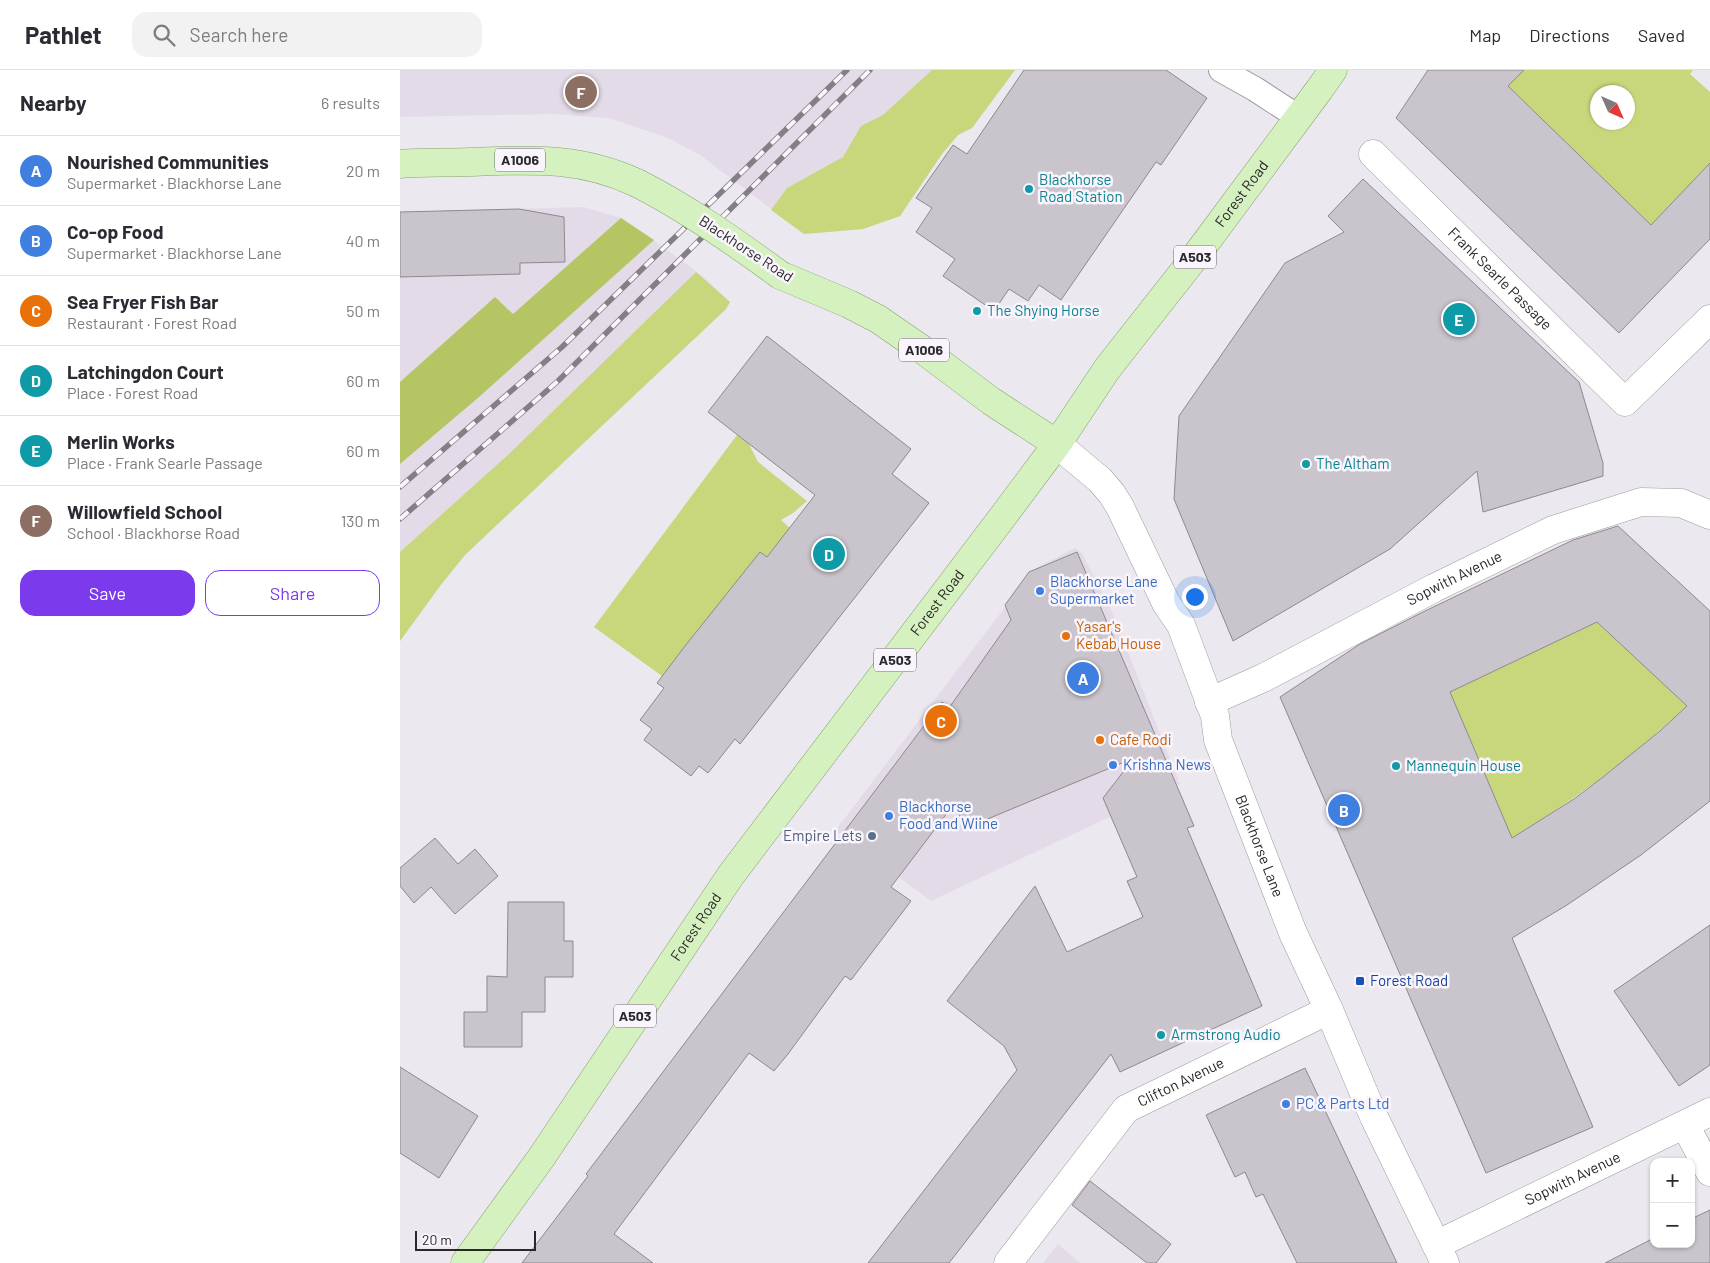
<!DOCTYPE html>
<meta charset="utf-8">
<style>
:root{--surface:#fff;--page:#f2f2f3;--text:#2b2b33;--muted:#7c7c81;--line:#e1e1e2;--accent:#7c3aed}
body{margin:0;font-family:Barlow,sans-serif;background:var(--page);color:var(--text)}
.controls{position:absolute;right:15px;bottom:15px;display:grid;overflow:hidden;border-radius:10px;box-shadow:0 1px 4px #0004}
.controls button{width:45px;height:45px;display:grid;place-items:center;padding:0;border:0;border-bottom:1px solid var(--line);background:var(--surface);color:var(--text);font:25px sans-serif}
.compass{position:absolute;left:1190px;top:15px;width:45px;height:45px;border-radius:50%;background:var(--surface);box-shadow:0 1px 4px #0004;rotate:135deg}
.scale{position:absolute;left:15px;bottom:12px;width:121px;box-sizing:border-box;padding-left:5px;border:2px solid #282729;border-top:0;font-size:14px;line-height:18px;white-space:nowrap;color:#282729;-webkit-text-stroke:4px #faf5fc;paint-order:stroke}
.you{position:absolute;left:794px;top:526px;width:18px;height:18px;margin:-12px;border:4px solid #fff;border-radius:50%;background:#1a73e8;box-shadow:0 0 0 8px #1a73e833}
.badge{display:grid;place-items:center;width:32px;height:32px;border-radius:50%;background:var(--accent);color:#fff;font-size:16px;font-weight:700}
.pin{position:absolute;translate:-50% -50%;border:2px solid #fff;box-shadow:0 1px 5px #0006}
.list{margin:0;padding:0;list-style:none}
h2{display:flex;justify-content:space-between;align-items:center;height:65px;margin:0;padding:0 20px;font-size:21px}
h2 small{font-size:16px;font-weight:400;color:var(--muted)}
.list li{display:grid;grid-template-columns:32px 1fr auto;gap:15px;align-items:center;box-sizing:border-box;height:70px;padding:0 20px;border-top:1px solid var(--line)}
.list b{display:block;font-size:19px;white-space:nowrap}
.list p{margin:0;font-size:16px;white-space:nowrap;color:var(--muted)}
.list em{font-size:16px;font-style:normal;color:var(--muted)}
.actions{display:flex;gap:10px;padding:15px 20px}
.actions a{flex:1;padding:11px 0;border:1px solid var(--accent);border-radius:15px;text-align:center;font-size:18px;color:var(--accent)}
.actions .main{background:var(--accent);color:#fff}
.icon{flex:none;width:28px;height:28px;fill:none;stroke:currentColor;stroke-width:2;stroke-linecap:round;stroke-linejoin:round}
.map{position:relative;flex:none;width:1310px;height:1193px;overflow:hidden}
header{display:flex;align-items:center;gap:30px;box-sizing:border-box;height:70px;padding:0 25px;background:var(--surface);border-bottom:1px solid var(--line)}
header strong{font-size:24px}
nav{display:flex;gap:28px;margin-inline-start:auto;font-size:18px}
.search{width:350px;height:45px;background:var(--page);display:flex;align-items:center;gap:12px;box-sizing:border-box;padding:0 18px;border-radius:15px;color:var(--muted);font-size:19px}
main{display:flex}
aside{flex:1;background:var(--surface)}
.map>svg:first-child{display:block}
.built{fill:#e4dbe8}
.green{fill:#c8d77b;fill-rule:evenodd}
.forest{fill:#b6c563}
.building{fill:#cac5cc;stroke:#8d898f;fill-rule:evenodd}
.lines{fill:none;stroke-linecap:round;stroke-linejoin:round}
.service-casing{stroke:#9f9aa1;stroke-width:26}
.pedestrian-casing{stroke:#9f9aa1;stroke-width:29}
.minor-casing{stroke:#9f9aa1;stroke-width:29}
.secondary-casing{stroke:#9f9aa1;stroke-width:29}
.primary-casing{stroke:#85a46f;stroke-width:29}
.service{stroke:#fff;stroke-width:24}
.pedestrian{stroke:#fff;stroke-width:28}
.minor{stroke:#fff;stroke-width:28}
.secondary{stroke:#fff;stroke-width:28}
.primary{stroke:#d4f1bf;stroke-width:28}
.rail-casing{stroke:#828084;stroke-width:5.5}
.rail{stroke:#faf5fc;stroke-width:4;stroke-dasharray:11;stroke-linecap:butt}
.primary-bridge-casing{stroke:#85a46f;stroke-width:29;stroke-linecap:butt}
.primary-bridge{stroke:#d4f1bf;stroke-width:28}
.culture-dot{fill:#0f9aa8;stroke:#faf5fc;stroke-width:2}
.shop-dot{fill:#3f7fe0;stroke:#faf5fc;stroke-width:2}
.food-dot{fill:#e8710a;stroke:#faf5fc;stroke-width:2}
.service-dot{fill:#5c6f8a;stroke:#faf5fc;stroke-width:2}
.transit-dot{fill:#1a4fb4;stroke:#faf5fc;stroke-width:2}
.labels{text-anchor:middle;stroke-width:5;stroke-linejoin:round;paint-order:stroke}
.shield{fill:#faf5fc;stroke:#676568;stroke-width:1}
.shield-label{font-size:14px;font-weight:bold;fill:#282729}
.culture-label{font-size:15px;fill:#0d838f;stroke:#faf5fc;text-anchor:start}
.street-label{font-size:15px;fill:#282729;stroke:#faf5fc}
.shop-label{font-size:15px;fill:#366cbe;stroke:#faf5fc;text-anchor:start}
.food-label{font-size:15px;fill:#c56008;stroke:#faf5fc;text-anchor:start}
.service-label{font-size:15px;fill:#4e5e75;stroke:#faf5fc;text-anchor:end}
.transit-label{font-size:15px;fill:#164399;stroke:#faf5fc;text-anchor:start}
</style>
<header>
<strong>Pathlet</strong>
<div class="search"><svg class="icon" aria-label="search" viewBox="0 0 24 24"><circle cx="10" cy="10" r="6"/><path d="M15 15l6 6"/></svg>Search here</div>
<nav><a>Map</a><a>Directions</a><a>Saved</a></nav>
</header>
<main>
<aside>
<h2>Nearby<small>6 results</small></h2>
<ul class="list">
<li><span class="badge" style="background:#3f7fe0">A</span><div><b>Nourished Communities</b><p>Supermarket · Blackhorse Lane</p></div><em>20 m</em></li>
<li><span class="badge" style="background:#3f7fe0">B</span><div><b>Co-op Food</b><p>Supermarket · Blackhorse Lane</p></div><em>40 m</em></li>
<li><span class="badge" style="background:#e8710a">C</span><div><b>Sea Fryer Fish Bar</b><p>Restaurant · Forest Road</p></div><em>50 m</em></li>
<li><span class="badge" style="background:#0f9aa8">D</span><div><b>Latchingdon Court</b><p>Place · Forest Road</p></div><em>60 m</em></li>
<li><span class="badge" style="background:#0f9aa8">E</span><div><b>Merlin Works</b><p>Place · Frank Searle Passage</p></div><em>60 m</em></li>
<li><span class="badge" style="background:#8d6e63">F</span><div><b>Willowfield School</b><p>School · Blackhorse Road</p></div><em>130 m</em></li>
</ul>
<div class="actions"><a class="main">Save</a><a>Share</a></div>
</aside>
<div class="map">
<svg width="1310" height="1193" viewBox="0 0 1310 1193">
<rect width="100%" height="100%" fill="#ece8ef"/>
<g class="built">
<path d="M0,0H615L572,58L558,65L542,84L500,146L463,159L404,164L300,85L268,68L209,48L153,44L0,47Z"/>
<path d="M184,137L221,148L245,164L304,207L330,232L326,239L65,485L40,516L0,571V142Z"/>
<path d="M675,478L682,483L713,544L780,714L531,831L435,761L634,499Z"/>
<path d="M658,1174L680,1193H643Z"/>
</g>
<g class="green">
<path d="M532,0H615L572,58L558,65L542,84L500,146L463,159L404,164L371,140L387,118L443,87L461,56L483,45Z"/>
<path d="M1124,0H1293L1290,4L1310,22V93L1251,155L1108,16ZM1198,22H1228V52H1198Z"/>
<path d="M296,202L330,232L326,239L65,485L40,516L0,571V482L109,384Z"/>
<path d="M337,365L349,374L358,392L407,431L393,443L381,450L390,458L367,487L360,482L262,606L194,557Z"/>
<path d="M1197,552L1287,636C1233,686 1175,730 1112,768L1050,622Z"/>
</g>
<path class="forest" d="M221,148L254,170L79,327L0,394V312L95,227L113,244Z"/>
<g class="building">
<path d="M624,0H766L807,28L761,95L756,92L661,230L639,215L628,231L609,219L594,241L543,206L555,189L516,162L532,138L516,128L553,75L567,84Z"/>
<path d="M1028,0H1124L1108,16L1251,155L1310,93V169L1219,263L996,48Z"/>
<path d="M963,109L1179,312L1203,393V406L1083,442L1077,401L990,479L833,571L774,429L779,346L885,193L944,162L928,146Z"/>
<path d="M119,139L164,147L165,192L120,193V204L0,207V142Z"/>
<path d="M367,266L511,379L492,404L529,433L340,674L335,669L308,703L299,696L291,706L244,670L252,659L240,650L264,618L257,613L285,576L360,482L367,487L415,425L308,342Z"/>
<path d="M1218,456L1310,541V731L1241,785L1167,835L1112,868L1193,1057L1086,1103L880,627L960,574L1025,541L1173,470ZM1197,552L1287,636L1260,661L1203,707L1174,729L1112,768L1050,622Z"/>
<path d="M677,482L794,756L787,758L862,936L720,1002L711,984L549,1193H468L617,1000L604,976L547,931L635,816L667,882L743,847L727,811L737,807L703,728L734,688L566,758L554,734L491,817L511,831L451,910L445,906L388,984L374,1001L349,983L214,1164L253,1193H122L188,1106L186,1104L542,632L549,638L611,550L605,535L629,502Z"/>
<path d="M35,768L58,794L75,779L98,806L55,844L31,817L14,833L0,816V798Z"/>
<path d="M108,832H164V871H173V907H145V942H122V977H64V942H87V906L107,907Z"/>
<path d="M1310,855V995L1279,1016L1214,921Z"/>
<path d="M0,997L78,1046L39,1108L0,1083Z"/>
<path d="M905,998L973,1142L997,1193H897L863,1124L856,1127L845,1102L835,1107L806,1045Z"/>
<path d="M690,1111L771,1174L756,1193H747L672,1135Z"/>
<path d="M1310,1140V1193H1205L1254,1168V1174H1291V1149Z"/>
</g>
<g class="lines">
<defs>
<path id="service" d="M821,0L855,19L898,47"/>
<g id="pedestrian">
<path id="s1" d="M973,84L1225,332L1310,249"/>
</g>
<g id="minor">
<path id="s2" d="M809,632L863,608L1034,518L1153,460L1241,432L1281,433L1310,445"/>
<path d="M1285,1055L1310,1102"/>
<path id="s3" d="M1036,1175L1310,1042"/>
<path id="s4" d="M608,1193L726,1039L929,940"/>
</g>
<g id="secondary">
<path id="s5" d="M657,374L700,410L712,424L720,437L766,533L781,555L815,646L818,670L893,863L929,940L974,1047L1045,1193"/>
</g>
<g id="primary">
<path d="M0,94C23,92 46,93 69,92C131,90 179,86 237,113"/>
<path d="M380,205L449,234L478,249L523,280L591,331L657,374"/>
<path id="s6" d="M65,1193L141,1088L331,805L604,445L657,374L707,299L795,187L919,20L933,0"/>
</g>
</defs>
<use href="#service" class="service-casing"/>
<use href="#pedestrian" class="pedestrian-casing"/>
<use href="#minor" class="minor-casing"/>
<use href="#secondary" class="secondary-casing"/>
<use href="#primary" class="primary-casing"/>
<use href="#service" class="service"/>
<use href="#pedestrian" class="pedestrian"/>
<use href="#minor" class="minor"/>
<use href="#secondary" class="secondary"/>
<use href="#primary" class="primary"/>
<defs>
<g id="rail">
<path d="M0,417L162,277L447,0"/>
<path d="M0,449L158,311L470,0"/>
</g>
</defs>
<use href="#rail" class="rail-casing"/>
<use href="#rail" class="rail"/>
<defs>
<path id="primary-bridge" d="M237,113C288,139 334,171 380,205"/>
</defs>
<use href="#primary-bridge" class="primary-bridge-casing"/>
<use href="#primary-bridge" class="primary-bridge"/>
</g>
<g class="culture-dot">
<circle cx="629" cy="119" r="5"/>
<circle cx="577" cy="241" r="5"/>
<circle cx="906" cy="394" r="5"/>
<circle cx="996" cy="696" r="5"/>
<circle cx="761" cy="965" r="5"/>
</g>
<g class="shop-dot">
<circle cx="640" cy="521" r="5"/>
<circle cx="713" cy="695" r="5"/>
<circle cx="489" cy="746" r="5"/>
<circle cx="886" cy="1034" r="5"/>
</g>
<g class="food-dot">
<circle cx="666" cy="566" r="5"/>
<circle cx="700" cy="670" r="5"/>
</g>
<circle class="service-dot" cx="472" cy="766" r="5"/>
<rect class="transit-dot" x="955" y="906" width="10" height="10" rx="2.5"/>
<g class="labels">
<g class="shield">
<rect x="95" y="78.5" width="50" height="23" rx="4"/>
<rect x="774" y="175.5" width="42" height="23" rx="4"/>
<rect x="499" y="268.5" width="50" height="23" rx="4"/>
<rect x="474" y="578.5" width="42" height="23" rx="4"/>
<rect x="214" y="934.5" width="42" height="23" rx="4"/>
</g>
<g class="shield-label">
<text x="120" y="95">A1006</text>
<text x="795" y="192">A503</text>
<text x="524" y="285">A1006</text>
<text x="495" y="595">A503</text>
<text x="235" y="951">A503</text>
</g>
<g class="culture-label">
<text x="639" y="115">Blackhorse<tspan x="639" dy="17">Road Station</tspan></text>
<text x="587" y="246">The Shying Horse</text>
<text x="916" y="399">The Altham</text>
<text x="1006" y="701">Mannequin House</text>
<text x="771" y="970">Armstrong Audio</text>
</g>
<g class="street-label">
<text dy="5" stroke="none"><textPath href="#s6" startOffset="1322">Forest Road</textPath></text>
<text transform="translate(346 179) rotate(33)" y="5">Blackhorse Road</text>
<text dy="5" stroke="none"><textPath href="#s1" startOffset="178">Frank Searle Passage</textPath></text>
<text dy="5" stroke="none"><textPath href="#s2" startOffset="275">Sopwith Avenue</textPath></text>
<text dy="5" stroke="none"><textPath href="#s6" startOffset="812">Forest Road</textPath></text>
<text dy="5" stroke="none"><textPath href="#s5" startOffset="458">Blackhorse Lane</textPath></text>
<text dy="5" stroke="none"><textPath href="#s6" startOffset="408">Forest Road</textPath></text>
<text dy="5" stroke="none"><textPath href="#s4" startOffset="255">Clifton Avenue</textPath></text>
<text dy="5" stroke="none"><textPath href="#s3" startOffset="152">Sopwith Avenue</textPath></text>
</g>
<g class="shop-label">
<text x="650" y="517">Blackhorse Lane<tspan x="650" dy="17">Supermarket</tspan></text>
<text x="723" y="700">Krishna News</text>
<text x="499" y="742">Blackhorse<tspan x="499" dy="17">Food and Wiine</tspan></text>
<text x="896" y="1039">PC &amp; Parts Ltd</text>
</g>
<g class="food-label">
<text x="676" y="562">Yasar's<tspan x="676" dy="17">Kebab House</tspan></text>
<text x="710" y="675">Cafe Rodi</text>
</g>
<g class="service-label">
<text x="462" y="771">Empire Lets</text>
</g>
<g class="transit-label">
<text x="970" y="916">Forest Road</text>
</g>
</g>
</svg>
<div class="controls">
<button>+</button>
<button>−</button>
</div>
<svg class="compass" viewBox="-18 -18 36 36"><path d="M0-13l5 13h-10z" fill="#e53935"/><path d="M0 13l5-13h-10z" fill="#7c7c81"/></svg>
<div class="scale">20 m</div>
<div class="you"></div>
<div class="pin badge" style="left:683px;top:608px;background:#3f7fe0">A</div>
<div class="pin badge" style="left:944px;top:740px;background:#3f7fe0">B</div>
<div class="pin badge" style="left:541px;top:651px;background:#e8710a">C</div>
<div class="pin badge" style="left:429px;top:484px;background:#0f9aa8">D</div>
<div class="pin badge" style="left:1059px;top:249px;background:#0f9aa8">E</div>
<div class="pin badge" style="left:181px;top:22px;background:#8d6e63">F</div>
</div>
</main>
